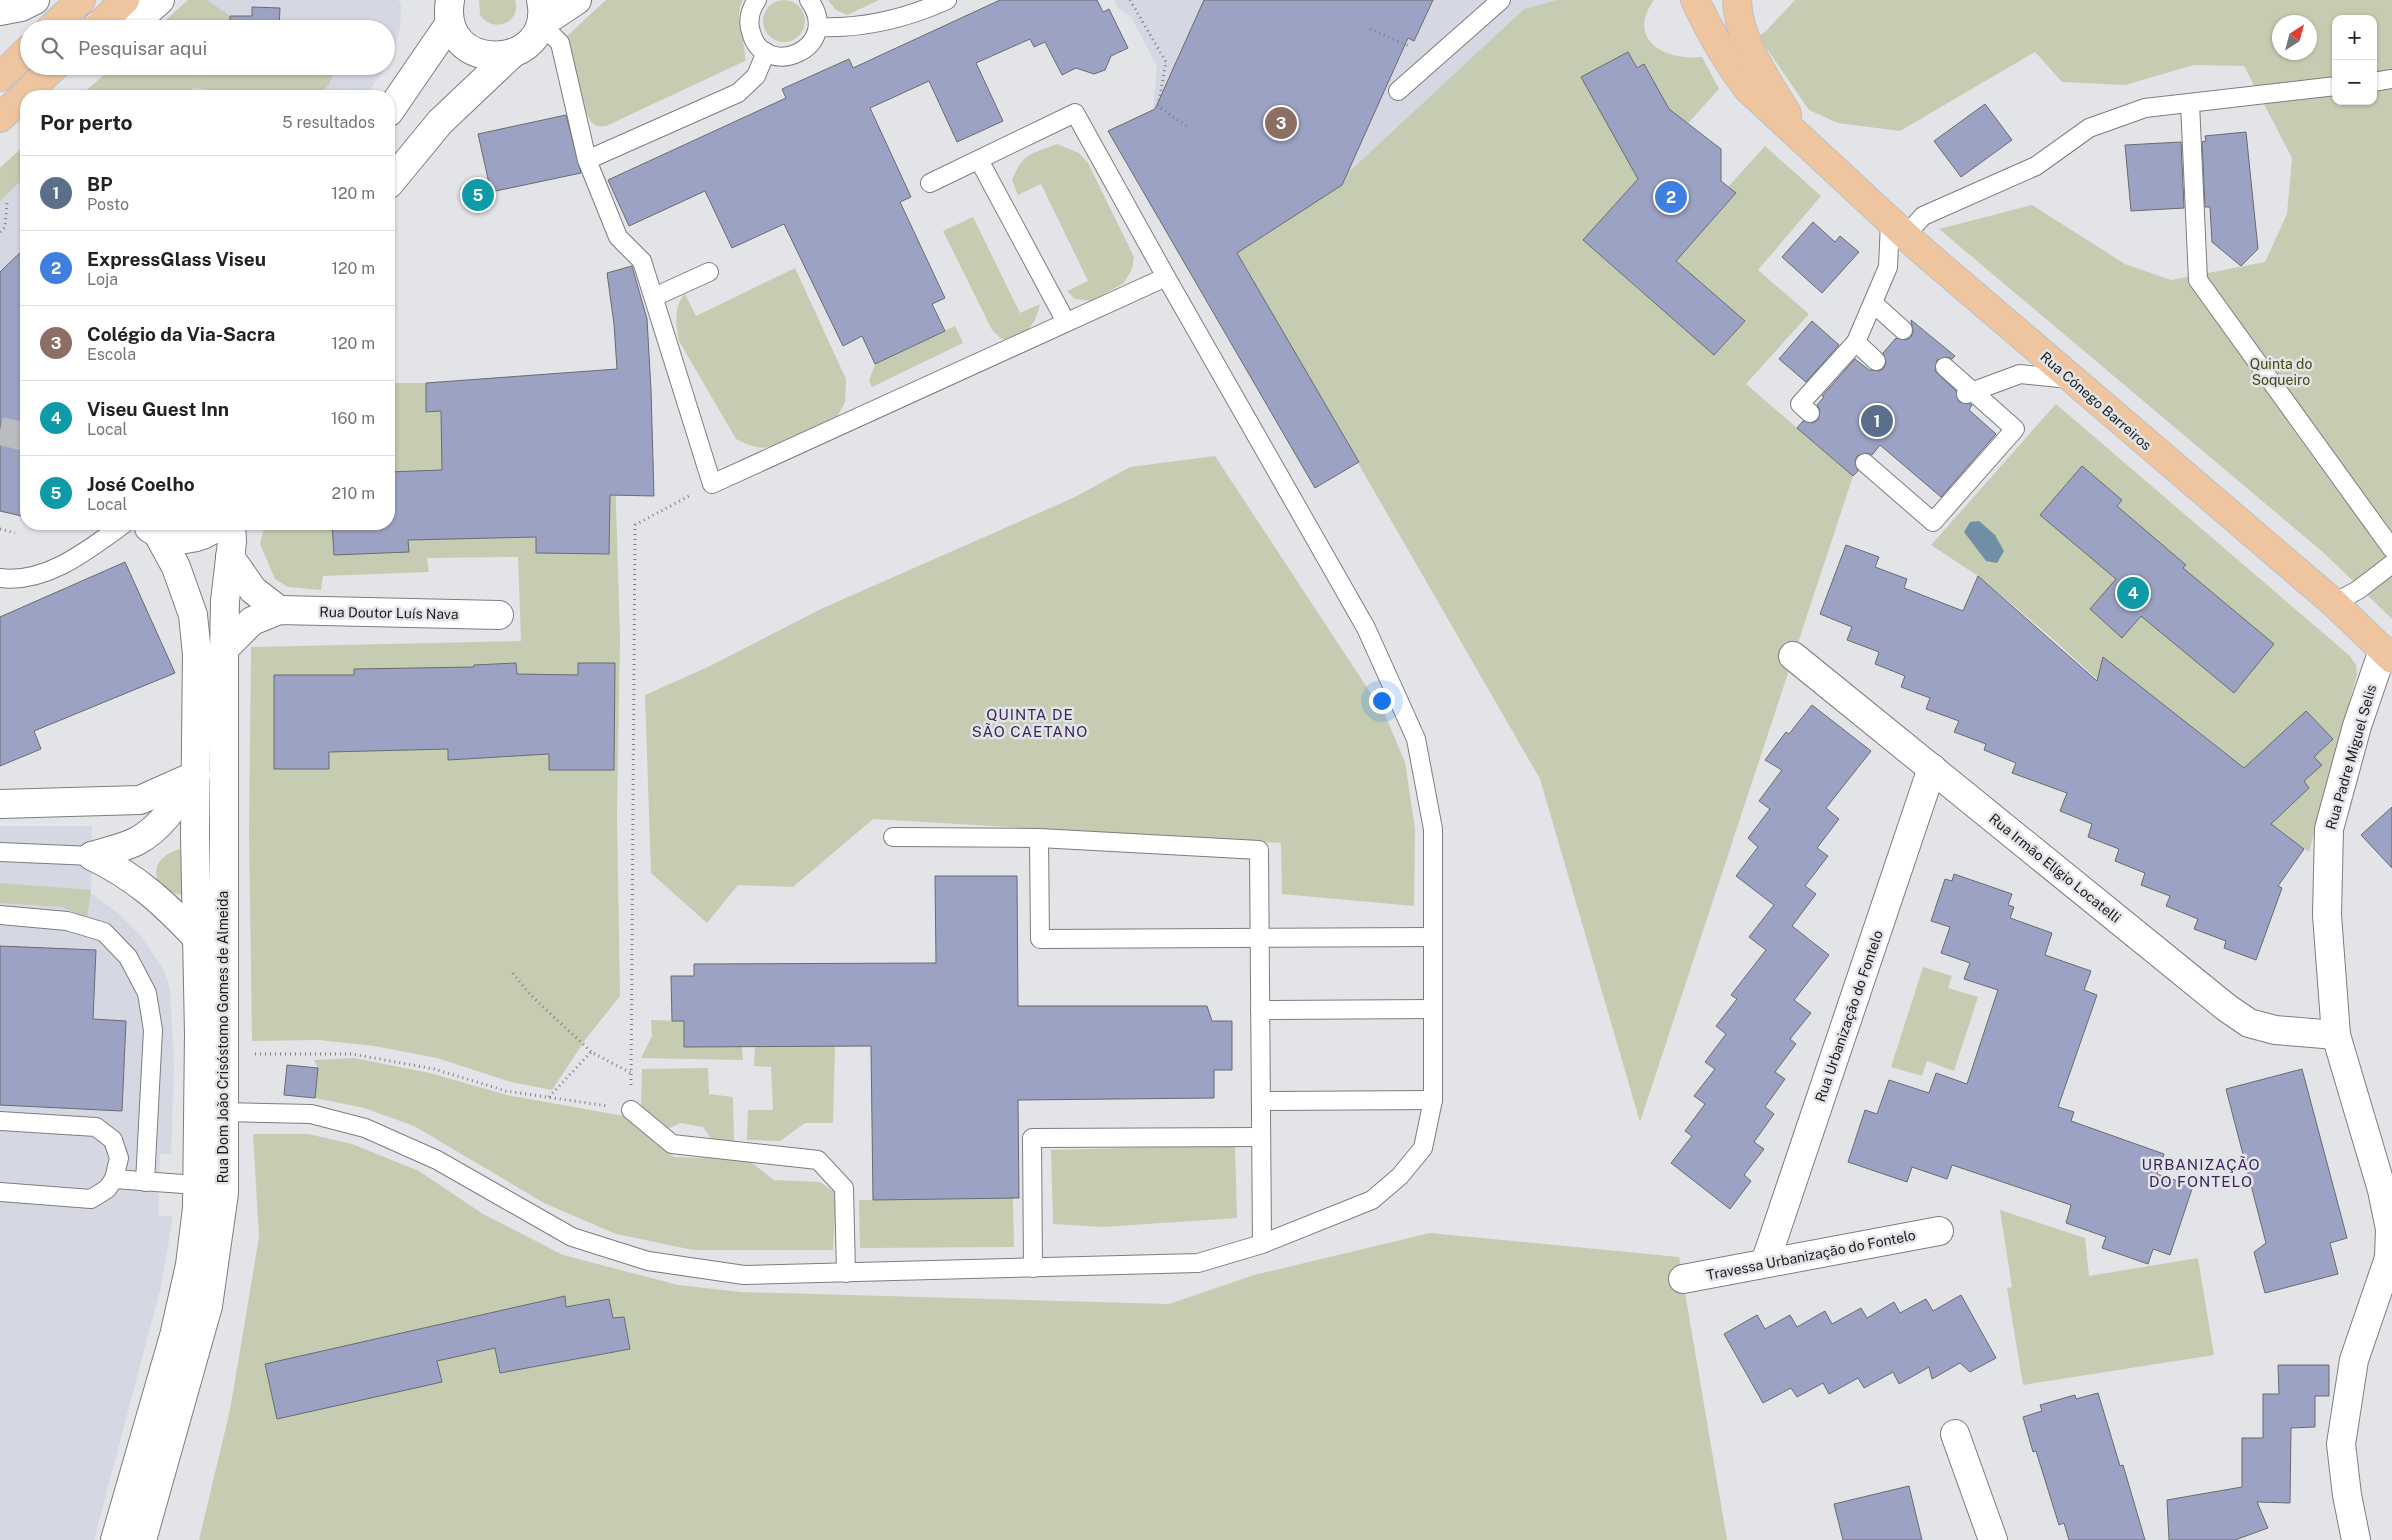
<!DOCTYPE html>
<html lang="pt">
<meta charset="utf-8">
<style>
:root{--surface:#fff;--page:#f2f2f2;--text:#222;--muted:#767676;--line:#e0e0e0;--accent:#8e59d1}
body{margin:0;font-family:"Public Sans",sans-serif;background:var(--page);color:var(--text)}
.controls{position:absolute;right:15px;top:15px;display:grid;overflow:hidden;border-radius:10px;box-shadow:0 1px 4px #0004}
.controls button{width:45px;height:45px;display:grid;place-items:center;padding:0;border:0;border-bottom:1px solid var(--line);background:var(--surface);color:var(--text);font:25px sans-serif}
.compass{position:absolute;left:2272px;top:15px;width:45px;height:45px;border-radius:50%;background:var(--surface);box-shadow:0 1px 4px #0004;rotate:36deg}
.you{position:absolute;left:1381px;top:700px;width:18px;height:18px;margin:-12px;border:4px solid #fff;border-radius:50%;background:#1a73e8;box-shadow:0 0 0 8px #1a73e833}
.badge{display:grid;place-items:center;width:32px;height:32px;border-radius:50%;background:var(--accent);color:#fff;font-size:16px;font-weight:700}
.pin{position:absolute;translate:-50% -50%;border:2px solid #fff;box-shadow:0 1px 5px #0006}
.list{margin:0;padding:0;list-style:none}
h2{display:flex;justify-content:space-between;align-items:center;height:65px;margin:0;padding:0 20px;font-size:21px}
h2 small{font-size:16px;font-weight:400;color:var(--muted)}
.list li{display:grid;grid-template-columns:32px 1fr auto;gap:15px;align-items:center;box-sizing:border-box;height:75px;padding:0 20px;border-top:1px solid var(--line)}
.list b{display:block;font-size:19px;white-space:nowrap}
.list p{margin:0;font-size:16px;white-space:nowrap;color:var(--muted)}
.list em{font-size:16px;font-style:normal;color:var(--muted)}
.icon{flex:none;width:28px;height:28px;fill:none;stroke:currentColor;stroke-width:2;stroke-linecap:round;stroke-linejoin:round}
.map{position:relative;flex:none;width:2392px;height:1540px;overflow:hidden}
.search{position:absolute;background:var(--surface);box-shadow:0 1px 4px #0004;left:20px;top:20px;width:375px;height:55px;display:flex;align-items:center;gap:12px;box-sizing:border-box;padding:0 18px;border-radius:28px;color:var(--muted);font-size:19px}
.panel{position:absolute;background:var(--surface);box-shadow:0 1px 4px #0004;left:20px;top:90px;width:375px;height:440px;border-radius:20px}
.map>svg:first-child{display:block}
.built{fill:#d5d7e3}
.green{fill:#c6ccb2;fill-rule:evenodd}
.water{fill:#708fa7}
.building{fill:#9ca2c4;stroke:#6a6b6e}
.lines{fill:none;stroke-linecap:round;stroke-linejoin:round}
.secondary-tunnel{stroke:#bbbcbf;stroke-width:28;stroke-dasharray:28 14;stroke-linecap:butt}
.lane-casing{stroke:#7c7d81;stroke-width:20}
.street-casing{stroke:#7c7d81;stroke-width:30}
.secondary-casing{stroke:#7c7d81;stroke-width:30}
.primary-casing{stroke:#bfbfbf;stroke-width:30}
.path{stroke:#7e7f81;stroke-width:3;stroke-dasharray:1 4;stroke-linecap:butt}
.lane{stroke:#fff;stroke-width:18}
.street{stroke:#fff;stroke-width:28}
.secondary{stroke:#fff;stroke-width:28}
.primary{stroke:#efc5a0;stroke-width:28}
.labels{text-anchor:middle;stroke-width:5;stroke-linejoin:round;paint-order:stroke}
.park-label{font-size:14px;fill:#40490f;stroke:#e3e4e8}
.street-label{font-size:14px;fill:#1a1b1c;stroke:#e3e4e8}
.neighbourhood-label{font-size:15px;letter-spacing:1px;fill:#3c235c;stroke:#e3e4e8}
</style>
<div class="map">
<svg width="2392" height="1540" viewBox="0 0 2392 1540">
<rect width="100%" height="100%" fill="#e3e4e8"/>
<g class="built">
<path d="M188,0H398L401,4L400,29L390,63L364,96H80L114,66H386V29H156Z"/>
<path d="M1114,0H1558L1524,9L1324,195L1237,253L1153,110L1157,66L1131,17L1118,8Z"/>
<path d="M26,144V517L2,512L3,506L0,505V168Z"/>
<path d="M0,826H92L91,893L119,914L140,935L164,970L170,989L174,1064L171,1154H160L158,1215L173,1217L161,1286L94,1540H0Z"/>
</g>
<g class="green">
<path d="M188,0H207L230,16V29H156Z"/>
<path d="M479,0H515C522,23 493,34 480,15Z"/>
<path d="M606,0H743C732,20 747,40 745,61L606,126C603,126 597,127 595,125C582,119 571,51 567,36Z"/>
<path d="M828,0H879L847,15L836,10Z"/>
<path d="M1558,0H1654C1625,40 1666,61 1702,57L1719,89L1583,240L1645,295L1736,194L1728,187L1765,146L1821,196L1758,270L1809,314L1746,384L1853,476L1640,1122L1540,779L1237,253L1324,195L1524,9Z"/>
<path d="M1795,0H2392V619L2324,553L1939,229L2032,205L2125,264L2171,280L2265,262L2287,214L2292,158L2244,66L2194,65L2125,85L2062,82L2035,52L1900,131L1838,123L1809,110L1758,36L1765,32ZM2336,19H2373V101H2336ZM2280,22H2310V52H2280Z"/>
<circle cx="784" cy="21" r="21"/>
<path d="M114,66L278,69V66H336L329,85L316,96H260L196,88L169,96H80Z"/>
<path d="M26,144V176L0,201V168Z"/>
<path d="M1057,144L1079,153L1088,163L1134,257L1132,269L1124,283L1091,301L1075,299L1067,291L1088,281L1041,184L1018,195L1012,180C1023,153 1031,154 1057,144Z"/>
<path d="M973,217L1020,313L1040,304C1036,325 1024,340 1001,339L992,330L943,231Z"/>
<path d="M795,268L846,379L845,402L836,419L774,446L762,448L749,445L736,439L679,341C676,326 673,306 685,294L696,316Z"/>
<path d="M955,326L963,343L872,387L869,381L875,364Z"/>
<path d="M519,377L613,403L620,637L617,815L620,996L585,1040L552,1090L511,1082L437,1058L374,1046L319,1040L252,1041L249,832L251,647L521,641L518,557L427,558L429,572L323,576L321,590L288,587L275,579L260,544L265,524H389V383H426Z"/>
<path d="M2056,404L2350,656L2356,665L2357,674L2309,852L2258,815L2136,714L2046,633L1978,576L1931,545Z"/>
<path d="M1215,456L1385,715L1405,762L1415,829L1414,906L1282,894L1281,843L873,819L793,887L738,885L707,923L651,873L645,695L710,666L823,608L1073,498L1130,467Z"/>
<path d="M180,849L184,895C149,892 146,858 180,849Z"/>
<path d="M0,883L91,890L87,918L62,907L0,903Z"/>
<path d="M1923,967L1952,976L1948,988L1978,997L1954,1071L1927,1061L1922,1076L1891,1067Z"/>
<path d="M651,1020L684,1021V1047H742L743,1060L641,1058L652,1036Z"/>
<path d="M835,1046L833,1123H805L780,1141L747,1140L748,1110H773L771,1067L754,1066L755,1047Z"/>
<path d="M354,1058L430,1073L507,1095L624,1116L674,1157L747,1159L774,1180L820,1182L836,1193L833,1250H693L616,1234L544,1203L414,1126L364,1108L315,1098L318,1068L314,1060Z"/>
<path d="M708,1068L709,1094L733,1097L734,1142L713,1141L703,1127L680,1123L667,1129L641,1109L642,1069Z"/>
<path d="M253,1134H308L352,1144L419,1171L483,1214L563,1255L678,1285L741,1292L1169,1304L1254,1275L1430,1233L1679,1257L1727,1540H199L230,1410L259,1237Z"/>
<path d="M1235,1145L1237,1218L1103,1227L1053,1224L1051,1150Z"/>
<path d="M1013,1198L1014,1247L860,1248L859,1200Z"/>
<path d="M2000,1210L2085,1238L2089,1276L2198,1258L2214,1355L2023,1385L2007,1288L2012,1287Z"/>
</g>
<path class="water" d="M1979,521L1995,535L2004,551L1997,563L1986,561L1964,532L1970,522Z"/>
<g class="building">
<path d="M1000,0H1097L1103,12L1109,9L1128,48L1111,56L1105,70L1094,74L1076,68L1062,75L1045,42L1034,47L1030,39L976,63L1003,121L957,142L929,81L870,108L911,197L900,202L945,298L932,304L945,331L875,364L862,336L843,346L784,224L732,248L705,191L629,226L608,180L786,98L782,89L849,59L853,68Z"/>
<path d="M1204,0H1433L1414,41L1408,38L1342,185L1237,253L1359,462L1315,488L1108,131L1155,109Z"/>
<path d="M252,7L280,8L279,29H230V16H252Z"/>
<path d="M1628,52L1637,68L1644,64L1669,109L1721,149V181L1736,193L1676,261L1745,321L1714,355L1583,240L1638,179L1581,77Z"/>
<path d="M1985,104L2012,140L1961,177L1934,141Z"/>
<path d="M566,115L581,173L491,192L478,134Z"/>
<path d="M2246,132L2258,249L2241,266L2212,242L2210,207H2205L2202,142L2206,141L2205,136Z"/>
<path d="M2181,142L2184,208L2131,211L2125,145Z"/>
<path d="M1813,222L1835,242L1840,236L1859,252L1822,293L1782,257Z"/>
<path d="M26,247V517L0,511V272Z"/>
<path d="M632,266L647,319L651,390L654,496L610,495L609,554L536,553V537L408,540L409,552L334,555L332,524H389V472L442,470L441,411L426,412V383L617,369L614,324L607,273Z"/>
<path d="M1911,320L1955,356L1952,359L1947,357L1937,360L1935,371L1956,391L1959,402L1970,404L1972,405L1969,410L1996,434L1941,497L1880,445L1872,455L1867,453L1857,456L1855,461L1858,471L1853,476L1797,428L1803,421L1813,423L1818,420L1820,410L1817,405L1824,397L1822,396L1855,359L1869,370L1879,371L1883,369L1886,363L1883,353L1896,338L1906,340L1911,337L1913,332Z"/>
<path d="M1812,321L1839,345L1806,382L1779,359Z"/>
<path d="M2082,466L2122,500L2117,506L2186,565L2183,568L2274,644L2234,693L2141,616L2122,638L2090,609L2116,579L2040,515Z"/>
<path d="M1846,545L1879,557L1875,567L1907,579L1904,588L1963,611L1978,576L2097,681L2103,657L2244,768L2306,711L2333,739L2314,757L2322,765L2304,781L2309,788L2271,824L2304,849L2278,886L2282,888L2256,960L2224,948L2226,941L2194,929L2198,919L2166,906L2170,896L2141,885L2145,873L2115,861L2119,849L2088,837L2092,824L2060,811L2067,793L2012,773L2016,763L1984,750L1986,744L1954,732L1959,721L1926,709L1930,698L1901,687L1905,676L1875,664L1879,652L1847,640L1852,627L1820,614Z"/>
<path d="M125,562L175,673L34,731L41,749L0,766V617Z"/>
<path d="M516,663L517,674L578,675V663H615L614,770H549V754L448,760V749L329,752V769H274V675H354V669L474,667V665Z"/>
<path d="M1812,705L1871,751L1826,808L1839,819L1817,848L1828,856L1805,886L1816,894L1792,926L1829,955L1794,1000L1811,1013L1790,1039L1796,1044L1775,1072L1785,1079L1765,1107L1774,1114L1754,1142L1764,1149L1744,1175L1751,1181L1730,1209L1671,1163L1692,1136L1685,1131L1705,1104L1694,1096L1715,1069L1705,1062L1726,1034L1716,1026L1737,999L1731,995L1766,950L1749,937L1774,905L1736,876L1758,847L1748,838L1770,809L1759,801L1782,770L1765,760L1786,732L1789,734Z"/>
<path d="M2392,807V868L2361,835Z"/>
<path d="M1954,874L2012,894L2008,905L2014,907L2010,918L2052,933L2045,955L2091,971L2084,990L2097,995L2058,1107L2074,1112L2071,1121L2164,1154L2157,1174L2193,1186L2170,1255L2153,1249L2148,1264L2102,1248L2106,1237L2066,1223L2071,1205L1952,1165L1947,1179L1912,1167L1907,1182L1848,1162L1865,1110L1877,1114L1889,1080L1929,1093L1936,1073L1967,1084L1998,990L1964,979L1970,963L1941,953L1950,927L1931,921L1945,879L1952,881Z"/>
<path d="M935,876H1017L1018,1006H1207L1212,1021H1232V1070H1214V1098L1018,1100L1019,1198L873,1200L871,1046L684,1047V1021H672L671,976H694V964L936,963Z"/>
<path d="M0,946L96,950L93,1019L126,1021L122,1111L0,1105Z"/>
<path d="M287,1065L318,1068L315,1098L284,1095Z"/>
<path d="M2302,1069L2347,1238L2330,1243L2338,1274L2265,1293L2254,1252L2266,1243L2226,1089Z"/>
<path d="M1961,1295L1996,1358L1970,1372L1960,1363L1932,1379L1929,1367L1899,1384L1893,1372L1864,1388L1858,1378L1829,1394L1823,1383L1797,1397L1791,1388L1763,1403L1724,1334L1757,1315L1765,1329L1790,1315L1797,1327L1825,1311L1832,1324L1861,1308L1867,1318L1894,1302L1900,1313L1926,1299L1933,1311Z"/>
<path d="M565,1296L566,1307L609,1299L613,1318L624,1317L630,1349L500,1373L495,1348L437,1361L442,1382L277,1419L265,1364Z"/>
<path d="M2278,1365H2329V1396H2315V1427L2291,1428L2290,1503L2257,1502L2268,1528L2235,1540H2169L2167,1500L2242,1487V1438H2263V1394H2279Z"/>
<path d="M2098,1393L2120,1466L2123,1465L2145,1540H2069L2064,1523L2059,1525L2036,1451L2033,1452L2023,1417L2042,1411L2040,1405L2075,1395L2076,1399Z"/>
<path d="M1909,1486L1922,1540H1843L1834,1504Z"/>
</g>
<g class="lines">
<path class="secondary-tunnel" d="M0,431L26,437"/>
<defs>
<g id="lane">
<path d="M757,0C750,10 747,20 751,32C764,82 844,48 809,0"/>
<path d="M818,27C864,29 905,19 947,0"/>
<path d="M535,35L551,34L560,43L587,160"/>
<path d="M2373,82L2392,79"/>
<path d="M1398,91L1501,0"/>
<path d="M2190,103L2198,280L2392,549"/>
<path d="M979,160L1066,322"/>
<path d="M930,183L1075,113L1166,277"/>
<path d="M1905,236L1923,216L2036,166L2089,128L2145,108L2336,86"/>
<path d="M654,297L709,272"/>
<path d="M1873,303L1903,330"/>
<path d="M1876,361L1856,342L1888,267L1890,222"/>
<path d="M1966,394L2020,374L2069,379"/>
<path d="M1810,413L1800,404L1856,342"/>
<path d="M1865,463L1933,522L2015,429L1945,367"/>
<path d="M0,578C46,584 88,550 124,524"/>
<path d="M2334,603L2358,590L2392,564"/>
<path d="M893,837L1039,838L1259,850L1262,1244"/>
<path d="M1039,838L1040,939L1433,937"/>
<path d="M0,852L92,856"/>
<path d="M0,915L67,921L104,932L128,957L147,993L153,1030L145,1182"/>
<path d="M1260,1010L1433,1009"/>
<path d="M1261,1101L1433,1100"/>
<path d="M631,1110L672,1144L818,1160L844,1188L846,1273"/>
<path d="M223,1112L311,1114L365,1128L437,1160L572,1237L648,1261L744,1275L1198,1263L1262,1244L1372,1200L1400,1176L1423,1148L1433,1100V829L1416,739L1366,628L1166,277L712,484L642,261L618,237L587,160L738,93L756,76L766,52"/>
<path d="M0,1121L96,1127L113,1140L119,1158L114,1179L107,1189L91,1199L0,1192"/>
<path d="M114,1179L197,1185"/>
<path d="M1033,1268L1032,1138L1261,1137"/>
</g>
<g id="street">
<path d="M542,18L553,16L577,0"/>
<path d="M230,557L253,590L279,610"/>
<path d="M224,649L252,621L279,610L499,615"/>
<path d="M1793,656L2227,1008L2249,1023L2275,1030L2336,1035"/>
<path d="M0,804L140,800L196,775"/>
<path d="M92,856C107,851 124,848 137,841C163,827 178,801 194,777"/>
<path d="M92,856C136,877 164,903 197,938"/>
<path d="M1765,1263L1932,768"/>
<path d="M1683,1279L1939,1231"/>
<path d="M1955,1434L1993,1540"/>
<path d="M2356,1540L2347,1495L2341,1444L2354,1360L2389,1258L2390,1229L2382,1190L2336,1035L2327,915L2329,829L2357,726L2383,650"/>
</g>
<g id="secondary">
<path d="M450,0C437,76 556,72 541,0"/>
<path d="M0,11L21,7L35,0"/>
<path d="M98,25L141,17L160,0"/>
<path d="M389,112L450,23"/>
<path d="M389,184L440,122L513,53"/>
<path d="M149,528C173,545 198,542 221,524"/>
<path d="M115,1540L174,1336L190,1265L197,1208L199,1034L195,835L197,654L193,615L176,567L158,534"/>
<path d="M142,1540L208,1306L224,1193V654L225,601L232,542L231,524"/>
</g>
<g id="primary">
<path d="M1695,0C1710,32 1726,61 1748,89L1918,247L2334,603L2392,659"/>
<path d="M1737,0C1738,41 1767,80 1787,114"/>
<path d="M50,29L81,0"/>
<path d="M95,29L125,0"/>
<path d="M0,77L29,49"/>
<path d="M0,118L55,66"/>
</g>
</defs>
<use href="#lane" class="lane-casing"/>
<use href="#street" class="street-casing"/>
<use href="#secondary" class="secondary-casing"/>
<use href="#primary" class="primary-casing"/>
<g class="path">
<path d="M1130,0L1166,62L1158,106L1189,128"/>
<path d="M1370,29L1411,47"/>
<path d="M0,232L5,227L7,203"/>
<path d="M0,529L15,533"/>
<path d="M513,973C535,1004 565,1025 591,1052"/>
<path d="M255,1054H352L434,1069L506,1091L608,1106"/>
<path d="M631,1085L635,525L689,496"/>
<path d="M549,1097L591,1052L631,1073"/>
</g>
<use href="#lane" class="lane"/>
<use href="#street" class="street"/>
<use href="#secondary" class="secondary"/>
<use href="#primary" class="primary"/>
</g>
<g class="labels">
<g class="park-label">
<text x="2281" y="369">Quinta do<tspan x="2281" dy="16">Soqueiro</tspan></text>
</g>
<g class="street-label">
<text transform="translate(2096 401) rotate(41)" y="5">Rua Cónego Barreiros</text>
<text transform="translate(389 613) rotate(1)" y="5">Rua Doutor Luís Nava</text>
<text transform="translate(2351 757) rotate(-74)" y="5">Rua Padre Miguel Selis</text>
<text transform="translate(2055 868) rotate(39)" y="5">Rua Irmão Elígio Locatelli</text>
<text transform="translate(1849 1016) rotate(-71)" y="5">Rua Urbanização do Fontelo</text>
<text transform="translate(223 1037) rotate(-90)" y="5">Rua Dom João Crisóstomo Gomes de Almeida</text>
<text transform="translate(1811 1255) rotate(-11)" y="5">Travessa Urbanização do Fontelo</text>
</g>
<g class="neighbourhood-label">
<text x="1030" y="720">QUINTA DE<tspan x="1030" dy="17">SÃO CAETANO</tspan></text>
<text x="2201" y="1170">URBANIZAÇÃO<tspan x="2201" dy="17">DO FONTELO</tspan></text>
</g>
</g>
</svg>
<div class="controls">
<button>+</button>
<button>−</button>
</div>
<svg class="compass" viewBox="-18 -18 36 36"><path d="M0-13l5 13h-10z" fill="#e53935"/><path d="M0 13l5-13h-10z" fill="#767676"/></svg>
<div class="you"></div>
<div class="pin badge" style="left:1877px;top:421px;background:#5c6f8a">1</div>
<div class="pin badge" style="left:1671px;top:197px;background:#3f7fe0">2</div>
<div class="pin badge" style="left:1281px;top:123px;background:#8d6e63">3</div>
<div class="pin badge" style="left:2133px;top:593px;background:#0f9aa8">4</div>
<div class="pin badge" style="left:478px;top:195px;background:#0f9aa8">5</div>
<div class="search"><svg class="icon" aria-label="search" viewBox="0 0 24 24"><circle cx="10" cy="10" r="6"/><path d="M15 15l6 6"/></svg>Pesquisar aqui</div>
<section class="panel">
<h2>Por perto<small>5 resultados</small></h2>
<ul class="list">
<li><span class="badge" style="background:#5c6f8a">1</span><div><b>BP</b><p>Posto</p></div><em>120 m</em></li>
<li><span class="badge" style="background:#3f7fe0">2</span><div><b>ExpressGlass Viseu</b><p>Loja</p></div><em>120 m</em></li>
<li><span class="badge" style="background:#8d6e63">3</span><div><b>Colégio da Via-Sacra</b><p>Escola</p></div><em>120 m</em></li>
<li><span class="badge" style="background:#0f9aa8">4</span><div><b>Viseu Guest Inn</b><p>Local</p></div><em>160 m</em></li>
<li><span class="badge" style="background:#0f9aa8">5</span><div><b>José Coelho</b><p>Local</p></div><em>210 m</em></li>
</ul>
</section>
</div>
